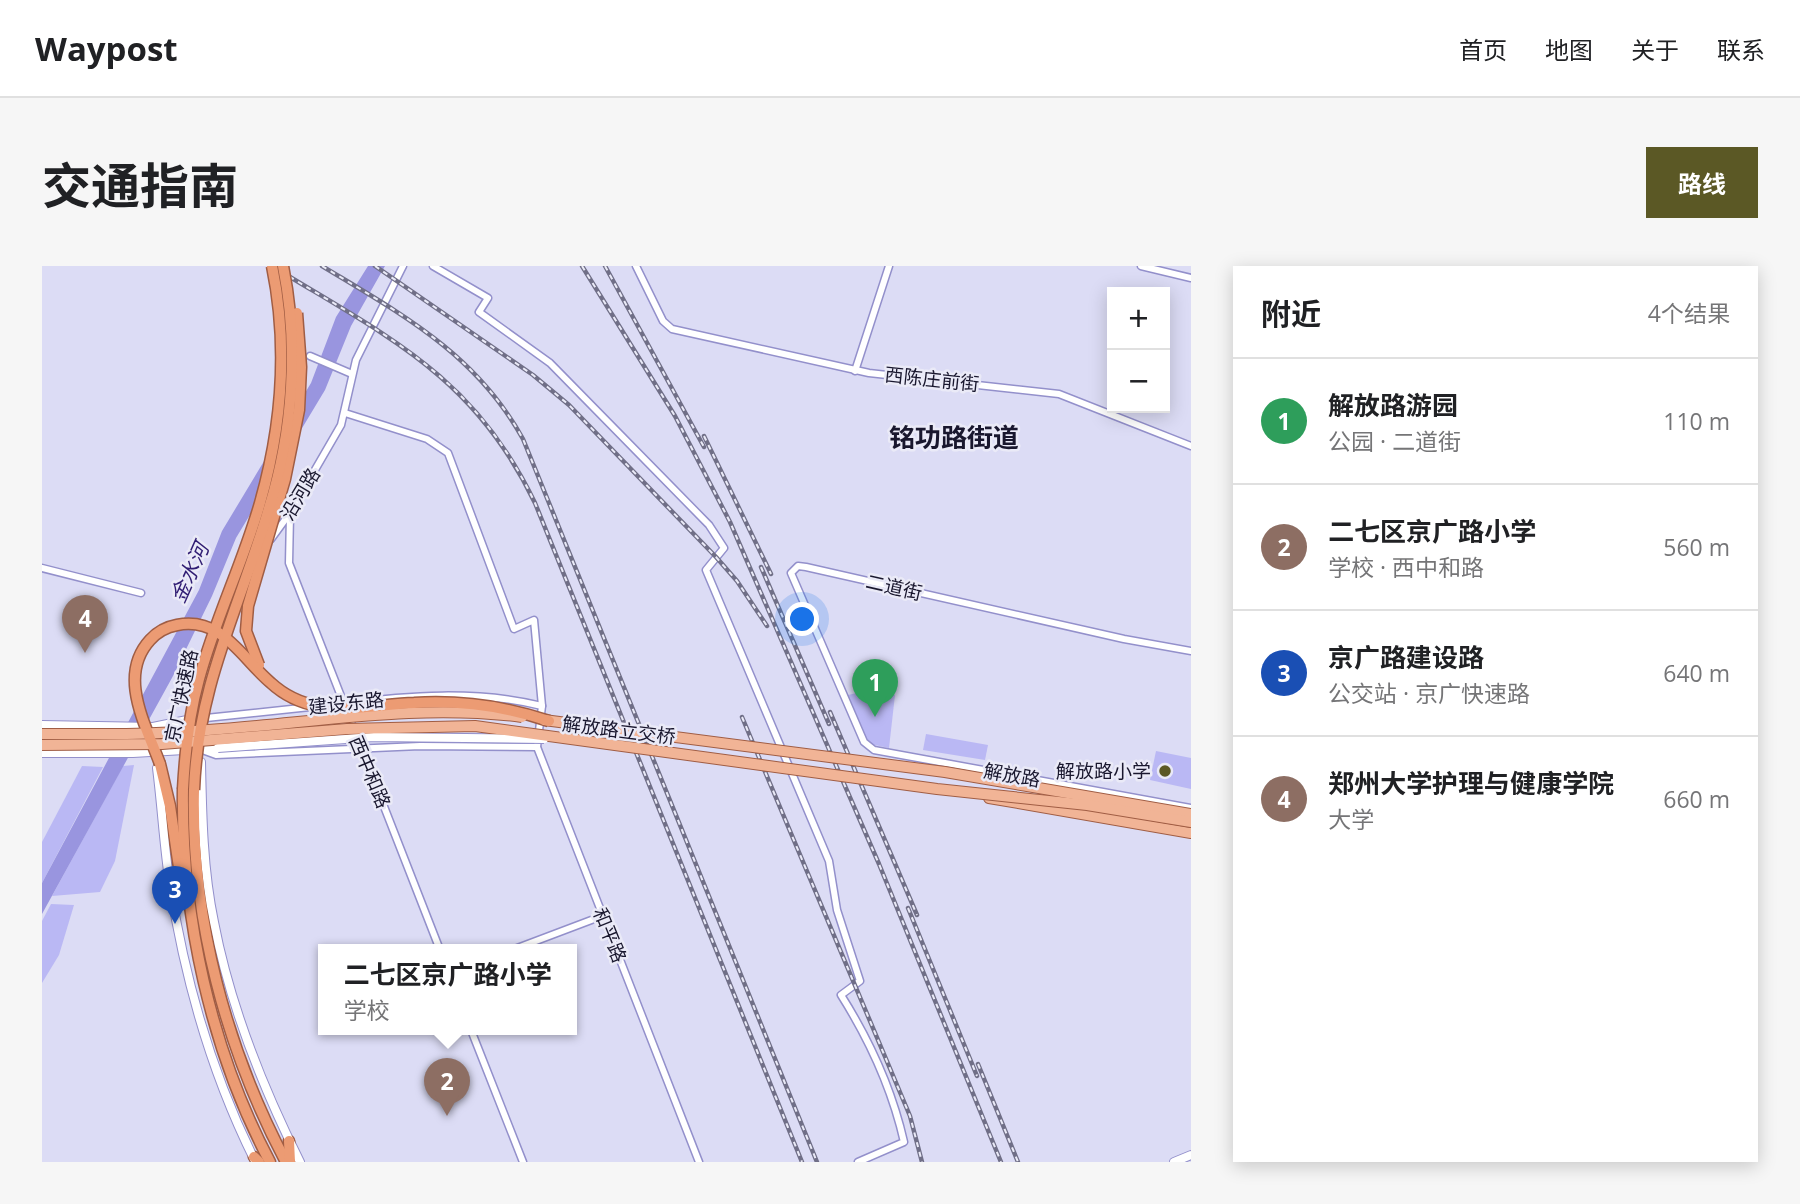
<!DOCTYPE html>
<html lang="zh">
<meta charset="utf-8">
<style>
:root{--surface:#fff;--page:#f6f6f6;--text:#202124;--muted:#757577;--line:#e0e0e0;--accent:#5b5825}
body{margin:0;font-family:"Open Sans","Noto Sans SC",sans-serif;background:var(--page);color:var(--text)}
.controls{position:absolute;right:21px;top:21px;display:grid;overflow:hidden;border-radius:0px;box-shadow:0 4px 18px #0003}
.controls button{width:63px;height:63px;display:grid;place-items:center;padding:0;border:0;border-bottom:2px solid var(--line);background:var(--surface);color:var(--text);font:35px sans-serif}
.you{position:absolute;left:761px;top:354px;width:24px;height:24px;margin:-18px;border:5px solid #fff;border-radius:50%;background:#1a73e8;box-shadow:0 0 0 10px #1a73e833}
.badge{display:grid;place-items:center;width:46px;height:46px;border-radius:50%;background:var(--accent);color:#fff;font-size:23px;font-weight:700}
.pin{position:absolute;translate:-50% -58px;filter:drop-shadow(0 2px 4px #0008)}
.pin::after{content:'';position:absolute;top:37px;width:24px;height:21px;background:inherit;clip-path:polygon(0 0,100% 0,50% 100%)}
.popup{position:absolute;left:276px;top:678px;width:259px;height:91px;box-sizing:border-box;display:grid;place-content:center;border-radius:0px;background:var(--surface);filter:drop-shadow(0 2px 5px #0005);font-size:23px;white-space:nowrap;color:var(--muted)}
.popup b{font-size:26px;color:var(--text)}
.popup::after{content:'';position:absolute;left:50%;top:100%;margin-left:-14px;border:14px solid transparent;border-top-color:var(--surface)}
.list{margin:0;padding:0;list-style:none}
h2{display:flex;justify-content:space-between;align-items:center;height:91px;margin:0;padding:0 28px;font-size:30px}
h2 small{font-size:23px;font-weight:400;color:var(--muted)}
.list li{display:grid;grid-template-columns:46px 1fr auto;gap:21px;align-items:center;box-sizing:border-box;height:126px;padding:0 28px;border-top:2px solid var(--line)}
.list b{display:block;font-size:26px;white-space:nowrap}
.list p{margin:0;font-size:23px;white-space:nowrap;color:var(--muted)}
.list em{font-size:23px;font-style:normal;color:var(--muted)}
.map{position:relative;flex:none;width:1149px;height:896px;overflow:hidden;border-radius:0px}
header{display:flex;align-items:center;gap:42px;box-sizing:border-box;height:98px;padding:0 35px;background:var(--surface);border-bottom:2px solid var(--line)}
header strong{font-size:33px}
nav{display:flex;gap:38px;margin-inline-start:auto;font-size:24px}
.intro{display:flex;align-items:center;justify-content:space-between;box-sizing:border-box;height:168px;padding:0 42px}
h1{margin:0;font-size:49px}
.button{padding:18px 32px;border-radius:0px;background:var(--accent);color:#fff;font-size:24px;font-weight:700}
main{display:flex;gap:42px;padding:0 42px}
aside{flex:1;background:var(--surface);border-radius:0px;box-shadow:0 4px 18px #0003}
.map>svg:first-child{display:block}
.green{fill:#bab8f4}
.water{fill:#9995df}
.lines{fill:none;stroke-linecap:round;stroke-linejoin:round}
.minor-casing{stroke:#9390cb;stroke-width:9}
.tertiary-casing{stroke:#9390cb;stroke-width:10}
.primary-casing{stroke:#a05d44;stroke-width:12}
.trunk-casing{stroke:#a05d44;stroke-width:13}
.minor{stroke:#fff;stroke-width:6}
.tertiary{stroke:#fff;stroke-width:8}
.primary{stroke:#f1b496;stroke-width:10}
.trunk{stroke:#ec9b73;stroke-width:10}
.rail-casing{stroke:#706f87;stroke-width:4.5}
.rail{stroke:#eaeaf7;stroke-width:2;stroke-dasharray:5;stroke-linecap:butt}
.tertiary-bridge-casing{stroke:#9390cb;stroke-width:10;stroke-linecap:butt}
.primary-bridge-casing{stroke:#a05d44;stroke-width:12;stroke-linecap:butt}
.trunk-bridge-casing{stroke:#a05d44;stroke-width:13;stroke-linecap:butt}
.tertiary-bridge{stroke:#fff;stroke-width:8}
.primary-bridge{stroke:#f1b496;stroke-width:10}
.trunk-bridge{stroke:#ec9b73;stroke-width:10}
.poi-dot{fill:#5b5825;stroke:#eaeaf7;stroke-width:2.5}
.labels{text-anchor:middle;stroke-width:5;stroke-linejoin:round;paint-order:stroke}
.street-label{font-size:19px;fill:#19172e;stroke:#eaeaf7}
.poi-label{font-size:19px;fill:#19172e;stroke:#eaeaf7;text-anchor:end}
.water-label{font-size:21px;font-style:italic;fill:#301d73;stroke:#eaeaf7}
.district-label{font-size:26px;font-weight:bold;fill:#19172e;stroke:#eaeaf7}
</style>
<header>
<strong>Waypost</strong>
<nav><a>首页</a><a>地图</a><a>关于</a><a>联系</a></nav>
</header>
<div class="intro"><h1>交通指南</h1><a class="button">路线</a></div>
<main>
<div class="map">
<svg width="1149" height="896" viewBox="0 0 1149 896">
<rect width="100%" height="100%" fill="#dcdcf5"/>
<g class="green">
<path d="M823,425L853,429L847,482L828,478L825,473L806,429Z"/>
<path d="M884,468L946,479L943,494L881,484Z"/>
<path d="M1114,485L1149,492V523L1108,514Z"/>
<path d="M92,499L73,595L58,626L10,630L81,500Z"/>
<path d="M40,500L61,501L0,617V576Z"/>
<path d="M9,638L32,639L17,689L0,717V655Z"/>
</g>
<path class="water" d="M326,0H343L309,60L283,124L194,272L170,330L131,410L0,648V617L157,324L180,265L269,117L294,51Z"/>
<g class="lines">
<defs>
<g id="minor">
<path d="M391,0L446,32L437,46L508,97L667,259L682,282L664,304L787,595L795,644L818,715L799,729C828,775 850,823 862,876L816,896"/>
<path d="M594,0L621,55L630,63L827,107L1017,128L1149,180"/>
<path d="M1099,0L1149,12"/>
<path d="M268,90L310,108"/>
<path d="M813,105L847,0"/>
<path d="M303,147L385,173L406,187L472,363L492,354L500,440L495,481L657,896"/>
<path d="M248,249L247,297L398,684"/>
<path d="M229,273L248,247L299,159L314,94L361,0"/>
<path d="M0,302L99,327"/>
<path d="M1149,385L1082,373L764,301L756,300L749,307L822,476L832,484L1149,542"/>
<path d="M156,438L171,387L196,323"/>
<path d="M300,438C366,429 435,424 500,440"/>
<path d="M164,452L268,441"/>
<path d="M163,485L174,489L378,480L495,481"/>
<path d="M470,684L560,650"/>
<path d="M429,764L481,896"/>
</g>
<g id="tertiary">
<path d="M0,459L111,461L150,453"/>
<path d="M0,487H91L176,482"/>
<path d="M159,496C160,549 161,604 172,656C188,740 220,820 258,896"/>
<path d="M115,502C120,541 122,581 128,619C143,714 170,809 213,895"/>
<path d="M1132,896L1149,889"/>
</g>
<path id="primary" d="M947,532L1149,567"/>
<g id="trunk">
<path d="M118,498L128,540L139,615"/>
<path d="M141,523C139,649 169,785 228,896"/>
<path d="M152,524C149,652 184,783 244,896"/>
<path d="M247,875L248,896"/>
<path d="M212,891L217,896"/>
</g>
</defs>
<use href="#minor" class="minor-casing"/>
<use href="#tertiary" class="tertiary-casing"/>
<use href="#primary" class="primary-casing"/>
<use href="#trunk" class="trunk-casing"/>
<use href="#minor" class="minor"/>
<use href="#tertiary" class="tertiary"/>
<use href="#primary" class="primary"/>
<use href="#trunk" class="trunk"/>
<defs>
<g id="rail">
<path d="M230,0C344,70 432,109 493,237L760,896"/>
<path d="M280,0C361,49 434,88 481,173L775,896"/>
<path d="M333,0L491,109L527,139L674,291L695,315L725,360"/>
<path d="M540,0L633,150L688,256L837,598L959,896"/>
<path d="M563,0L662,181"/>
<path d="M662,170L729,308"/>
<path d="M719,301L787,458"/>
<path d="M788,446L875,649"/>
<path d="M700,451L868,850L880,896"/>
<path d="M866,642L935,810"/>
<path d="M936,798L976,896"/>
</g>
</defs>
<use href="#rail" class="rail-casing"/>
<use href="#rail" class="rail"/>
<defs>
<path id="tertiary-bridge" d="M176,482L332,471L502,473"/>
<g id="primary-bridge">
<path d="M502,454L903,506L1149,548"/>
<path d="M0,468C55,468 111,469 166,464C271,457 375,437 480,451"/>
<path d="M0,479L120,478L305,463L433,460L895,523L1045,539L1149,556"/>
</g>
<g id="trunk-bridge">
<path d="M217,399L204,365L206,340L243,213L257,144L259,101L255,47"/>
<path d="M118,498C104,459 75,410 108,374C116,365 124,361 135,359C180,350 200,393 229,417C242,429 259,437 276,440C307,446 341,438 372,437C420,434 462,440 507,455"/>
<path d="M141,523C143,486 147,449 157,413C173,353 201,297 218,237C240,160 246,78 230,0"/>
<path d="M152,524C156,417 198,341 227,242C251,165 257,79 241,0"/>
</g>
</defs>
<use href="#tertiary-bridge" class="tertiary-bridge-casing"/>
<use href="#primary-bridge" class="primary-bridge-casing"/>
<use href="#trunk-bridge" class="trunk-bridge-casing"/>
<use href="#tertiary-bridge" class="tertiary-bridge"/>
<use href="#primary-bridge" class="primary-bridge"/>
<use href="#trunk-bridge" class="trunk-bridge"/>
</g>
<circle class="poi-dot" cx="1123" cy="505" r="7"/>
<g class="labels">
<g class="street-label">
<text transform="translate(890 113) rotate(6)" y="7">西陈庄前街</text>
<text transform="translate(258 228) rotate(-59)" y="7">沿河路</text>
<text transform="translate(852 321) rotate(13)" y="7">二道街</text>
<text transform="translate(139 430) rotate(-78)" y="7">京广快速路</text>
<text transform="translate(304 437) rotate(-6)" y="7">建设东路</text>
<text transform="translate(577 464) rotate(7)" y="7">解放路立交桥</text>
<text transform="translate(328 506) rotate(67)" y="7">西中和路</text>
<text transform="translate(970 509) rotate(10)" y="7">解放路</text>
<text transform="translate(568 669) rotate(68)" y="7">和平路</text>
</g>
<g class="poi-label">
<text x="1109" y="512">解放路小学</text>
</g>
<g class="water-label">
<text transform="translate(148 307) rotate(-66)" y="7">金水河</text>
</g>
<g class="district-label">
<text x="912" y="181">铭功路街道</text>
</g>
</g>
</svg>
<div class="controls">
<button>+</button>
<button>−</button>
</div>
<div class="you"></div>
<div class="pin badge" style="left:833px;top:451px;background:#2e9e5b">1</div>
<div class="pin badge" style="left:405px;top:850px;background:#8d6e63">2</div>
<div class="popup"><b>二七区京广路小学</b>学校</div>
<div class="pin badge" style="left:133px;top:658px;background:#1a4fb4">3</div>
<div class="pin badge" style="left:43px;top:387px;background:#8d6e63">4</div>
</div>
<aside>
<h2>附近<small>4个结果</small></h2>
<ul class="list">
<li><span class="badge" style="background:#2e9e5b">1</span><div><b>解放路游园</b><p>公园 · 二道街</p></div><em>110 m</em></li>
<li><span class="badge" style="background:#8d6e63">2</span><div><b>二七区京广路小学</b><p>学校 · 西中和路</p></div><em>560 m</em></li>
<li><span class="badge" style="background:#1a4fb4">3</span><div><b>京广路建设路</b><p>公交站 · 京广快速路</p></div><em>640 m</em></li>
<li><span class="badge" style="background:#8d6e63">4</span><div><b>郑州大学护理与健康学院</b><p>大学</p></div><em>660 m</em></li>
</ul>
</aside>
</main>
